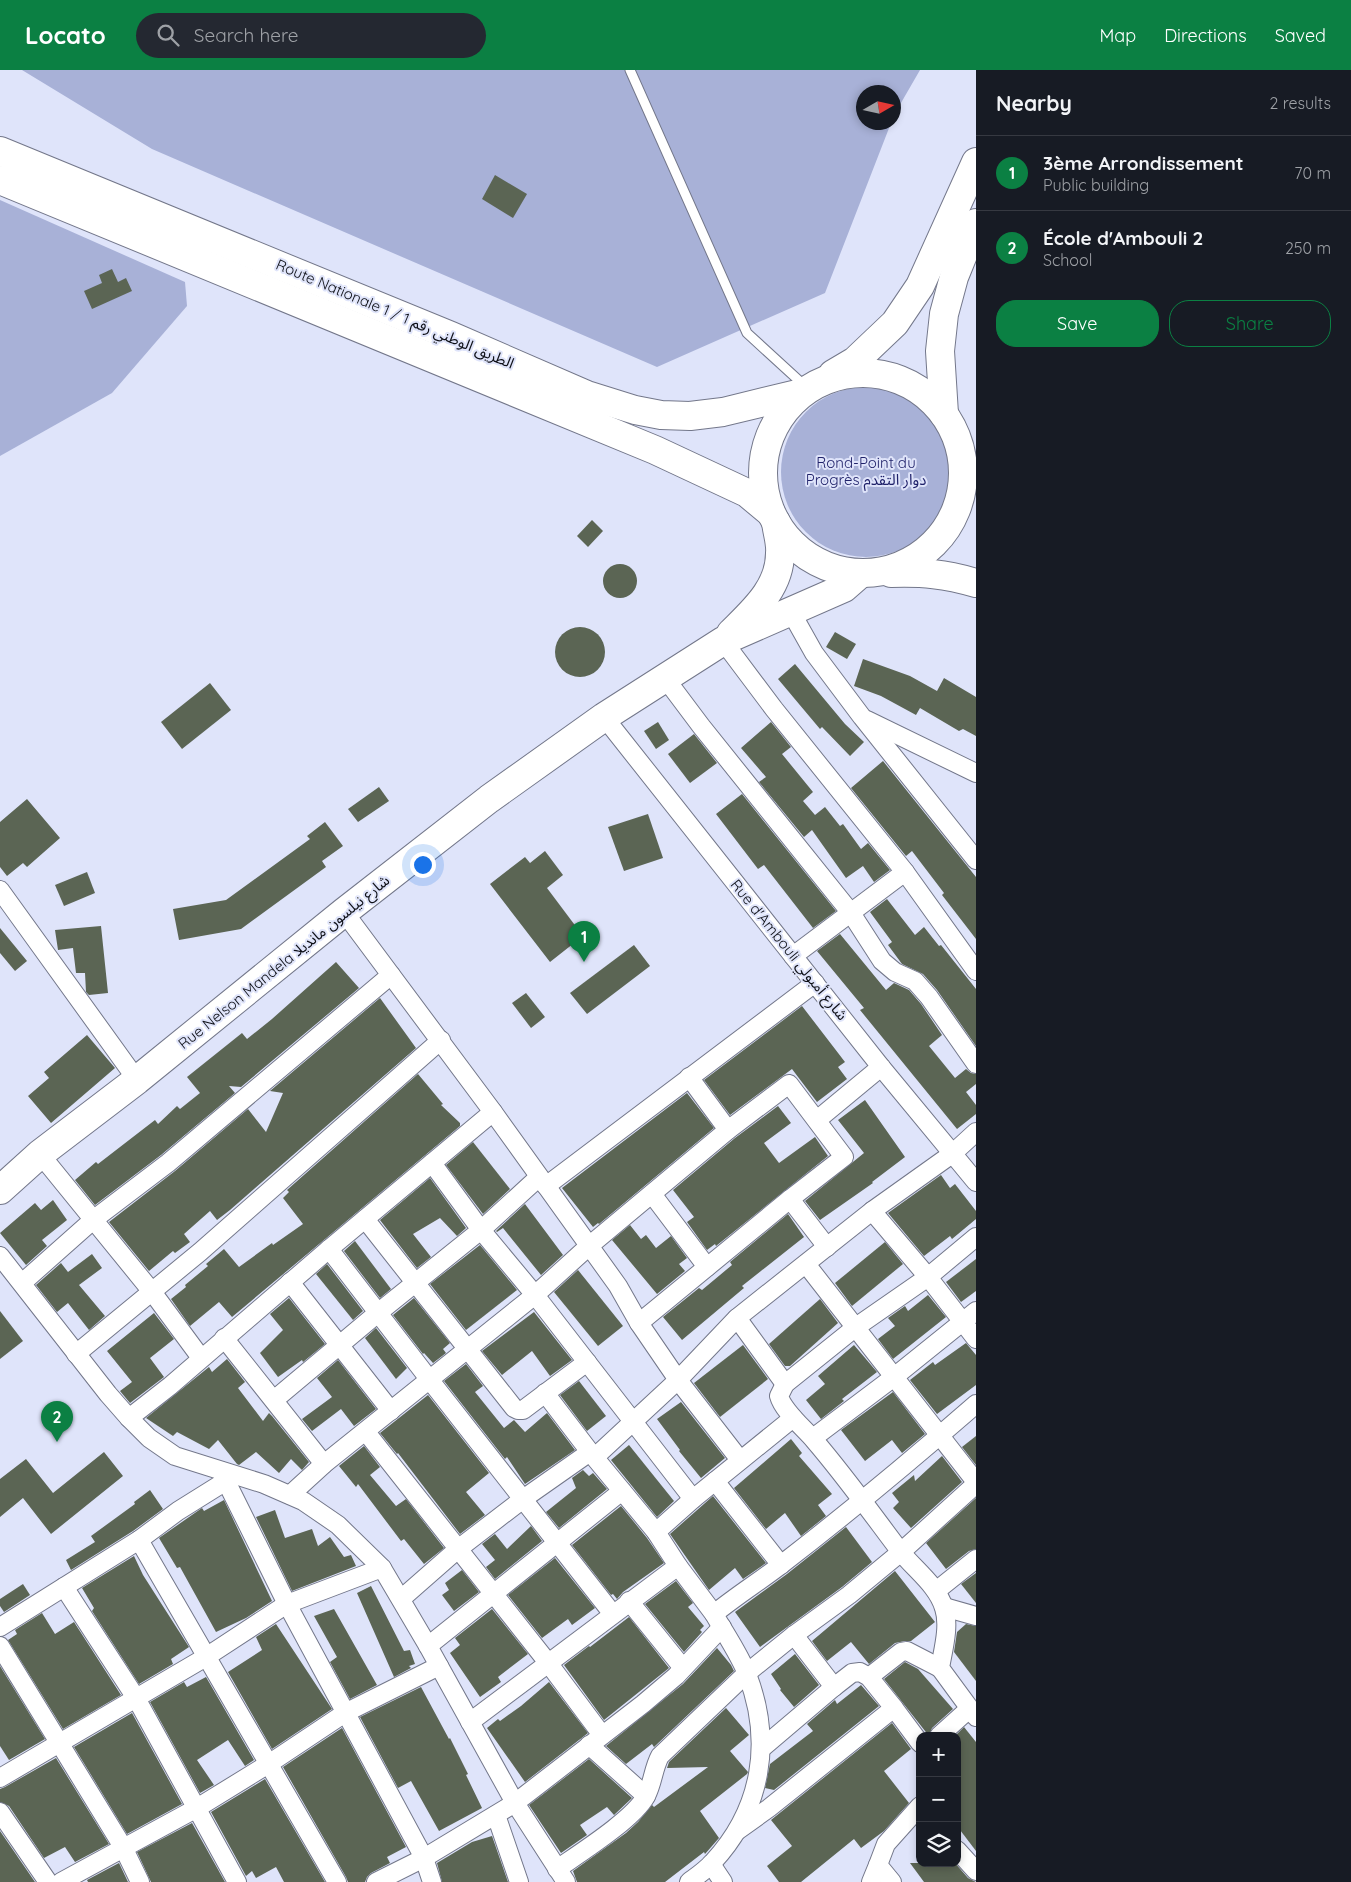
<!DOCTYPE html>
<meta charset="utf-8">
<style>
:root{--surface:#171b24;--page:#242831;--text:#f1f3f6;--muted:#9ea1a6;--line:#363941;--accent:#0b8043}
body{margin:0;font-family:Quicksand,"Noto Sans Arabic",sans-serif;background:var(--page);color:var(--text)}
.controls{position:absolute;right:15px;bottom:15px;display:grid;overflow:hidden;border-radius:10px;box-shadow:0 2px 8px #0003}
.controls button{width:45px;height:45px;display:grid;place-items:center;padding:0;border:0;border-bottom:1px solid var(--line);background:var(--surface);color:var(--text);font:25px sans-serif}
.compass{position:absolute;left:856px;top:15px;width:45px;height:45px;border-radius:50%;background:var(--surface);box-shadow:0 2px 8px #0003;rotate:81deg}
.you{position:absolute;left:422px;top:794px;width:18px;height:18px;margin:-12px;border:4px solid #fff;border-radius:50%;background:#1a73e8;box-shadow:0 0 0 8px #1a73e833}
.badge{display:grid;place-items:center;width:32px;height:32px;border-radius:50%;background:var(--accent);color:#fff;font-size:16px;font-weight:700}
.pin{position:absolute;translate:-50% -41px;filter:drop-shadow(0 1px 2px #0008)}
.pin::after{content:'';position:absolute;top:26px;width:18px;height:15px;background:inherit;clip-path:polygon(0 0,100% 0,50% 100%)}
.list{margin:0;padding:0;list-style:none}
h2{display:flex;justify-content:space-between;align-items:center;height:65px;margin:0;padding:0 20px;font-size:21px}
h2 small{font-size:16px;font-weight:400;color:var(--muted)}
.list li{display:grid;grid-template-columns:32px 1fr auto;gap:15px;align-items:center;box-sizing:border-box;height:75px;padding:0 20px;border-top:1px solid var(--line)}
.list b{display:block;font-size:19px;white-space:nowrap}
.list p{margin:0;font-size:16px;white-space:nowrap;color:var(--muted)}
.list em{font-size:16px;font-style:normal;color:var(--muted)}
.actions{display:flex;gap:10px;padding:15px 20px}
.actions a{flex:1;padding:11px 0;border:1px solid var(--accent);border-radius:20px;text-align:center;font-size:18px;color:var(--accent)}
.actions .main{background:var(--accent);color:#fff}
.icon{flex:none;width:28px;height:28px;fill:none;stroke:currentColor;stroke-width:2;stroke-linecap:round;stroke-linejoin:round}
.map{position:relative;flex:none;width:976px;height:1812px;overflow:hidden}
header{display:flex;align-items:center;gap:30px;box-sizing:border-box;height:70px;padding:0 25px;background:var(--accent);color:#fff}
header strong{font-size:24px}
nav{display:flex;gap:28px;margin-inline-start:auto;font-size:18px}
.search{width:350px;height:45px;background:var(--page);display:flex;align-items:center;gap:12px;box-sizing:border-box;padding:0 18px;border-radius:28px;color:var(--muted);font-size:19px}
main{display:flex}
aside{flex:1;background:var(--surface)}
.map>svg:first-child{display:block}
.green{fill:#a8b1d7}
.building{fill:#5b6554}
.lines{fill:none;stroke-linecap:round;stroke-linejoin:round}
.lane-casing{stroke:#73778a;stroke-width:11}
.street-casing{stroke:#73778a;stroke-width:20}
.primary-casing{stroke:#73778a;stroke-width:30}
.highway-casing{stroke:#73778a;stroke-width:30}
.lane{stroke:#fff;stroke-width:9}
.street{stroke:#fff;stroke-width:18}
.primary{stroke:#fff;stroke-width:28}
.highway{stroke:#fff;stroke-width:28}
.labels{text-anchor:middle;stroke-width:4;stroke-linejoin:round;paint-order:stroke}
.street-label{font-size:15px;fill:#0e1017;stroke:#dfe4fa}
.park-label{font-size:15px;fill:#20226a;stroke:#dfe4fa}
</style>
<header>
<strong>Locato</strong>
<div class="search"><svg class="icon" aria-label="search" viewBox="0 0 24 24"><circle cx="10" cy="10" r="6"/><path d="M15 15l6 6"/></svg>Search here</div>
<nav><a>Map</a><a>Directions</a><a>Saved</a></nav>
</header>
<main>
<div class="map">
<svg width="976" height="1812" viewBox="0 0 976 1812">
<rect width="100%" height="100%" fill="#dfe4fa"/>
<g class="green">
<path d="M22,0H920L894,45V22H864V52L891,53L825,223L657,297L152,79Z"/>
<path d="M0,130L185,212L187,236L112,323L0,386Z"/>
<circle cx="866" cy="402" r="85"/>
</g>
<g class="building">
<path d="M495,105L527,124L513,148L482,129Z"/>
<path d="M112,199L118,212L126,208L132,221L92,239L84,221L102,213L99,205Z"/>
<path d="M592,450L603,461L588,477L577,466Z"/>
<circle cx="620" cy="511" r="17"/>
<circle cx="580" cy="582" r="25"/>
<path d="M835,562L856,574L847,589L826,577Z"/>
<path d="M863,589L910,606L937,621L944,608L976,627V666L963,659L959,661L920,638L916,645L881,626L854,616Z"/>
<path d="M795,594L845,654L864,672L850,686L822,657L820,659L778,609Z"/>
<path d="M210,613L231,640L182,679L161,652Z"/>
<path d="M658,652L669,670L656,679L644,661Z"/>
<path d="M771,652L791,677L782,684L813,722L803,731L815,745L825,737L840,756L843,754L861,779L868,773L890,800L874,812L863,796L846,808L812,760L804,767L759,712L766,707L741,678Z"/>
<path d="M694,664L717,693L690,713L668,684Z"/>
<path d="M883,691L976,807V869L942,825L944,823L912,781L906,786L851,718Z"/>
<path d="M379,717L389,731L358,752L348,739Z"/>
<path d="M742,724L836,841L813,858L764,795L758,799L716,744Z"/>
<path d="M27,729L60,768L27,797L23,793L7,806L0,797V752Z"/>
<path d="M648,744L663,788L624,801L608,757Z"/>
<path d="M325,752L343,776L322,791L326,797L241,859L179,870L173,839L226,830L310,769L307,766Z"/>
<path d="M545,781L563,805L547,818L583,866L550,892L490,814L525,787L530,793Z"/>
<path d="M87,802L95,823L64,836L55,815Z"/>
<path d="M887,829L915,865L924,857L939,876L941,875L976,919V976L937,920L923,904L902,894L888,875L892,872L870,842Z"/>
<path d="M101,856L108,923L89,925L86,922L85,903H76L73,878L58,880L55,860Z"/>
<path d="M0,858L27,891L15,901L0,883Z"/>
<path d="M840,864L886,920L894,913L909,920L921,934L942,965L929,976L955,1008L966,999L971,1003L976,1004V1014L966,1022L976,1035V1044L957,1059L860,940L864,938L817,881Z"/>
<path d="M634,875L650,896L587,944L570,923Z"/>
<path d="M336,892L359,918L241,1017L229,1016L235,1023L161,1085L95,1135L75,1110L96,1092L98,1094L155,1050L158,1054L177,1036L180,1039L200,1023L187,1007L242,963L247,969L272,949Z"/>
<path d="M526,923L545,947L531,958L512,933Z"/>
<path d="M380,928L416,978L230,1140L217,1150L210,1141L184,1164L190,1172L175,1183L173,1181L149,1201L109,1152L175,1101L248,1039L266,1062L283,1023L270,1021Z"/>
<path d="M802,936L845,992L838,997L847,1009L817,1032L792,999L730,1045L704,1010Z"/>
<path d="M87,965L115,998L51,1053L28,1026L49,1008L44,1002Z"/>
<path d="M418,1004L443,1034L441,1035L460,1053V1056L232,1247L219,1232L190,1256L171,1229L186,1217L185,1215L208,1196L206,1194L224,1179L239,1197L272,1173L273,1175L303,1154L283,1128L289,1122L287,1120Z"/>
<path d="M687,1023L714,1058L599,1154L598,1153L593,1157L562,1118Z"/>
<path d="M865,1030L905,1087L872,1112L873,1113L820,1150L805,1131L864,1083L838,1050Z"/>
<path d="M778,1036L791,1053L764,1073L779,1093L815,1067L828,1086L716,1176L715,1174L707,1180L687,1152L694,1147L673,1120L735,1068Z"/>
<path d="M473,1072L510,1119L483,1144L446,1095Z"/>
<path d="M941,1105L950,1118L955,1114L976,1141V1149L952,1169L950,1166L924,1186L888,1143Z"/>
<path d="M430,1108L466,1158L457,1166L440,1148L413,1164L431,1187L417,1198L380,1150Z"/>
<path d="M53,1130L67,1150L42,1170L47,1176L26,1195L0,1163L35,1133L41,1140Z"/>
<path d="M525,1134L563,1185L541,1205L503,1158L497,1162L496,1161Z"/>
<path d="M788,1144L804,1167L742,1216L744,1218L682,1270L663,1247L699,1218L702,1220L732,1195L730,1192Z"/>
<path d="M630,1155L641,1169L646,1165L656,1178L671,1166L687,1188L679,1194L685,1201L657,1224L612,1170Z"/>
<path d="M355,1171L391,1219L380,1228L344,1181Z"/>
<path d="M885,1172L903,1194L852,1236L835,1213Z"/>
<path d="M480,1175L517,1220L466,1260L430,1214Z"/>
<path d="M92,1184L102,1198L79,1215L105,1246L89,1260L68,1233L57,1242L36,1215L61,1193L68,1202Z"/>
<path d="M976,1189V1221L961,1232L946,1212Z"/>
<path d="M327,1194L363,1241L353,1250L316,1204Z"/>
<path d="M578,1200L623,1256L598,1276L554,1222Z"/>
<path d="M928,1225L946,1247L893,1289L878,1269L895,1256L888,1248L905,1236L908,1241Z"/>
<path d="M289,1228L325,1274L303,1292L302,1290L278,1307L260,1283L283,1260L270,1244Z"/>
<path d="M414,1228L450,1273L443,1279L446,1283L433,1293L424,1283L423,1284L393,1245Z"/>
<path d="M820,1229L838,1253L790,1296H785L769,1274Z"/>
<path d="M0,1241L23,1271L0,1289Z"/>
<path d="M534,1242L572,1290L550,1306L532,1281L502,1305L482,1281Z"/>
<path d="M154,1243L174,1269L150,1288L164,1307L130,1333L120,1321L132,1312L107,1281Z"/>
<path d="M376,1258L407,1298L396,1309L365,1268Z"/>
<path d="M966,1273L976,1285V1315L937,1344L910,1310L933,1292L935,1295Z"/>
<path d="M743,1275L768,1309L720,1347L694,1313Z"/>
<path d="M854,1275L877,1302L842,1329L844,1331L821,1349L806,1330L825,1314L818,1306Z"/>
<path d="M227,1289L245,1312L238,1318L263,1351L269,1343L272,1346L309,1392L302,1400L291,1389L279,1403L256,1382L239,1395L237,1394L218,1370L209,1379L177,1362L173,1366L146,1348L209,1297L212,1302Z"/>
<path d="M338,1290L376,1339L354,1356L341,1339L312,1361L302,1349L332,1327L317,1308Z"/>
<path d="M466,1294L483,1316L475,1322L504,1358L514,1350L525,1362L547,1343L575,1380L525,1414L507,1387L505,1389L444,1311Z"/>
<path d="M579,1311L606,1346L587,1361L560,1325Z"/>
<path d="M893,1322L925,1364L902,1383L892,1370L865,1391L841,1360Z"/>
<path d="M428,1325L489,1403L466,1422L485,1445L460,1464L398,1383L397,1384L380,1363Z"/>
<path d="M681,1332L725,1388L701,1408L679,1381L680,1380L657,1349Z"/>
<path d="M976,1366V1395L962,1377Z"/>
<path d="M791,1369L802,1383L799,1386L832,1424L818,1435L826,1446L801,1466L785,1443L766,1459L734,1418Z"/>
<path d="M629,1375L674,1431L657,1447L611,1390Z"/>
<path d="M364,1376L380,1397L370,1405L396,1436L406,1429L444,1478L424,1494L404,1469L401,1471L358,1414L356,1417L339,1396Z"/>
<path d="M104,1382L123,1406L51,1464L23,1428L0,1447V1409L26,1389L53,1423Z"/>
<path d="M942,1386L962,1412L911,1458L893,1438L899,1432L892,1423L914,1405L915,1411Z"/>
<path d="M583,1400L589,1406L593,1403L607,1419L559,1458L546,1442L576,1418L572,1408Z"/>
<path d="M150,1420L163,1439L133,1461L71,1500L66,1490L95,1472L91,1466L135,1434L134,1432Z"/>
<path d="M713,1426L766,1493L743,1509L735,1498L709,1520L670,1464Z"/>
<path d="M976,1428V1479L969,1481L946,1499L926,1473Z"/>
<path d="M224,1430L272,1531L246,1548L216,1562L180,1497L177,1498L159,1468L202,1438L204,1441Z"/>
<path d="M621,1436L647,1468L664,1493L623,1522L617,1529L613,1524L611,1525L572,1475Z"/>
<path d="M275,1440L285,1468L312,1459L318,1476L330,1467L344,1487L351,1485L356,1496L292,1521L256,1447Z"/>
<path d="M531,1456L542,1471L495,1509L486,1497L495,1490L482,1474L495,1464L507,1479Z"/>
<path d="M846,1457L872,1492L842,1517L760,1577L735,1542L787,1504Z"/>
<path d="M134,1486L143,1505L189,1577L171,1589L173,1594L139,1614L92,1541L94,1538L82,1518Z"/>
<path d="M555,1488L595,1538L572,1555L568,1549L542,1568L508,1525Z"/>
<path d="M462,1500L479,1522L454,1541L442,1525L449,1520L445,1513Z"/>
<path d="M895,1501L935,1552L911,1571H905L895,1573L869,1594L851,1572L827,1591L812,1571Z"/>
<path d="M976,1503V1533L961,1514Z"/>
<path d="M676,1511L693,1533L688,1537L704,1556L700,1560L702,1562L684,1582L645,1534Z"/>
<path d="M23,1514L30,1525L4,1542L0,1536V1529Z"/>
<path d="M371,1516L404,1581L410,1580L415,1594L409,1596L411,1598L394,1607L357,1523Z"/>
<path d="M334,1539L377,1615L350,1629L330,1592L337,1587L314,1546Z"/>
<path d="M492,1539L528,1584L498,1607L501,1612L480,1627L450,1583L460,1575L455,1568Z"/>
<path d="M42,1543L55,1564L74,1552L121,1625L63,1659L8,1570L17,1564L15,1560Z"/>
<path d="M629,1547L669,1598L604,1650L564,1595L589,1576L590,1577Z"/>
<path d="M276,1554L332,1639L272,1679L228,1602L262,1580L256,1567Z"/>
<path d="M966,1554L976,1556V1611L954,1582L957,1562Z"/>
<path d="M717,1578L731,1595L734,1601L654,1677L652,1674L626,1694L606,1676L683,1614Z"/>
<path d="M795,1584L819,1615L794,1637L780,1620L781,1619L771,1604Z"/>
<path d="M905,1592L918,1599L953,1639L932,1658L929,1666L884,1609Z"/>
<path d="M0,1596L45,1669L9,1690L0,1676Z"/>
<path d="M206,1607L254,1690L245,1696L228,1670L197,1690L214,1715L200,1723L150,1632L184,1612L187,1617Z"/>
<path d="M549,1612L588,1663L525,1712L487,1658L498,1649L500,1651L521,1636Z"/>
<path d="M861,1615L879,1636L774,1720L765,1718L770,1694L813,1661L807,1654L835,1630L837,1634Z"/>
<path d="M421,1617L449,1669L450,1668L468,1704L466,1705L482,1738L439,1761L411,1711L398,1718L360,1647Z"/>
<path d="M726,1638L749,1665L730,1681L748,1702L747,1704L700,1741L719,1768L705,1784L704,1782L665,1812H577L573,1801L626,1763L638,1752L652,1735L654,1737L708,1697L667,1698L669,1692Z"/>
<path d="M132,1643L182,1734L127,1764L74,1677Z"/>
<path d="M892,1653L911,1679L884,1701L909,1733L884,1761L861,1778L854,1769L801,1812H779L767,1796L792,1776L771,1750Z"/>
<path d="M964,1657L976,1672V1781L957,1756V1664Z"/>
<path d="M342,1658L406,1777L387,1787L390,1793L371,1803L367,1807L365,1812H348L346,1807L283,1697Z"/>
<path d="M56,1688L109,1774L75,1792L65,1777L44,1788L9,1736L0,1732V1719L5,1717Z"/>
<path d="M589,1689L632,1728L614,1745L607,1737L580,1755L587,1765L561,1783L529,1735Z"/>
<path d="M265,1709L325,1812H284L276,1797L256,1808L252,1801L246,1806L211,1742Z"/>
<path d="M192,1753L225,1812H151L137,1782Z"/>
<path d="M0,1761L35,1812H0Z"/>
<path d="M492,1766L508,1812H442L437,1793L472,1772Z"/>
<path d="M119,1793L128,1812H88L87,1810Z"/>
<path d="M910,1793H955L968,1808L976,1812H924Z"/>
</g>
<g class="lines">
<defs>
<path id="lane" d="M630,0L747,263L806,317"/>
<g id="street">
<path d="M791,542L814,583L862,647L976,790"/>
<path d="M723,571L774,639L905,802L976,901"/>
<path d="M665,608L701,656L851,843L882,891L895,902L915,911L929,927L976,994"/>
<path d="M604,647L881,997L976,1112"/>
<path d="M867,650L976,703"/>
<path d="M0,820L137,1010"/>
<path d="M344,842L493,1042L618,1216L639,1253L678,1310L740,1390"/>
<path d="M793,886L905,802"/>
<path d="M689,1007L728,1060"/>
<path d="M817,1050L881,997"/>
<path d="M40,1084L153,1223L201,1288"/>
<path d="M432,1093L481,1160L535,1225L693,1429"/>
<path d="M546,1116L815,913"/>
<path d="M652,1124L707,1197"/>
<path d="M790,1129L827,1177"/>
<path d="M872,1141L928,1207L976,1269"/>
<path d="M365,1149L514,1338L518,1340H523L587,1292"/>
<path d="M976,1167L928,1207L856,1257L785,1314L779,1326C783,1341 804,1358 814,1370C845,1406 872,1444 900,1481C915,1500 937,1515 944,1538C950,1556 943,1580 940,1598L976,1647"/>
<path d="M329,1179L429,1309L612,1543"/>
<path d="M0,1186L108,1324L129,1348L149,1368L175,1386L264,1414L303,1431L338,1455L382,1498L428,1576L515,1733L566,1812"/>
<path d="M806,1194L976,1412"/>
<path d="M290,1212L391,1341"/>
<path d="M22,1213L93,1150L168,1093L391,905"/>
<path d="M737,1248L785,1314"/>
<path d="M224,1268L324,1394"/>
<path d="M76,1284L200,1182L441,970"/>
<path d="M545,1323L590,1382L656,1462L678,1496L714,1544"/>
<path d="M274,1330L379,1242L481,1160L539,1107"/>
<path d="M129,1348L170,1316L329,1179L493,1042"/>
<path d="M366,1362L549,1594L602,1665"/>
<path d="M813,1368L894,1307L976,1241"/>
<path d="M595,1387L678,1310L737,1248L872,1141L952,1084L976,1062"/>
<path d="M221,1401L287,1534L424,1788L432,1812"/>
<path d="M715,1411L781,1495"/>
<path d="M290,1425L324,1394L535,1225L589,1176L728,1060L789,1014L844,1087L790,1129L639,1253"/>
<path d="M656,1462L693,1429L793,1348"/>
<path d="M139,1470L337,1812"/>
<path d="M64,1517L136,1628L237,1812"/>
<path d="M936,1521L976,1489"/>
<path d="M401,1529L458,1479L523,1429L590,1382"/>
<path d="M629,1531L683,1598"/>
<path d="M944,1537L976,1546"/>
<path d="M0,1557L139,1470L178,1441L226,1411"/>
<path d="M794,1565L834,1617"/>
<path d="M0,1576L123,1777L140,1812"/>
<path d="M428,1576L622,1421"/>
<path d="M869,1607L901,1582L907,1581L940,1598"/>
<path d="M470,1652L678,1496"/>
<path d="M939,1666L969,1639"/>
<path d="M589,1675L646,1726"/>
<path d="M761,1679L834,1617L852,1603L860,1602L869,1607L894,1638L920,1673"/>
<path d="M0,1708L206,1587L287,1534L382,1498"/>
<path d="M0,1742L48,1812"/>
<path d="M496,1745L519,1812"/>
<path d="M737,1761L769,1738L894,1638"/>
<path d="M957,1780L976,1801"/>
<path d="M711,1794L723,1812"/>
<path d="M557,1799C580,1783 634,1749 646,1726C653,1713 653,1699 660,1686L747,1603L794,1565L849,1525L901,1482L976,1414"/>
<path d="M61,1812L197,1738L270,1693L345,1643L439,1596"/>
<path d="M376,1812L424,1788L515,1733L643,1634L676,1606L722,1557"/>
<path d="M689,1812C697,1806 706,1800 713,1792C762,1739 773,1671 747,1604C740,1585 724,1562 714,1544C736,1526 760,1511 782,1494C848,1443 913,1389 976,1334"/>
<path d="M871,1812L878,1795"/>
<path d="M892,1812L878,1795L886,1774L920,1736"/>
</g>
<g id="primary">
<circle cx="863" cy="403" r="100"/>
<path d="M833,304L855,291L895,253L920,216L976,92"/>
<path d="M944,344L940,281L944,244L954,207L976,153"/>
<path d="M891,503C923,502 945,504 976,513"/>
<path d="M731,563C753,541 780,518 780,483C781,473 777,462 776,452"/>
<path d="M0,1120L40,1084L137,1010L344,842L489,729L604,647L723,571L844,518L860,504"/>
</g>
<g id="highway">
<path d="M0,81L451,266L587,325L635,340L661,345L690,346L723,342L801,323"/>
<path d="M0,110L655,380L747,423L771,443"/>
</g>
</defs>
<use href="#lane" class="lane-casing"/>
<use href="#street" class="street-casing"/>
<use href="#primary" class="primary-casing"/>
<use href="#highway" class="highway-casing"/>
<use href="#lane" class="lane"/>
<use href="#street" class="street"/>
<use href="#primary" class="primary"/>
<use href="#highway" class="highway"/>
</g>
<g class="labels">
<g class="street-label">
<text transform="translate(395 244) rotate(23)" y="5">Route Nationale 1 / الطريق الوطني رقم 1</text>
<text transform="translate(789 880) rotate(51)" y="5">Rue d'Ambouli شارع أمبولي</text>
<text transform="translate(284 892) rotate(-39)" y="5">Rue Nelson Mandela شارع نيلسون مانديلا</text>
</g>
<g class="park-label">
<text x="866" y="398">Rond-Point du<tspan x="866" dy="17">Progrès دوار التقدم</tspan></text>
</g>
</g>
</svg>
<div class="controls">
<button>+</button>
<button>−</button>
<button><svg class="icon" aria-label="layers" viewBox="0 0 24 24"><path d="M12 4l9 5-9 5-9-5zM3 14l9 5 9-5"/></svg></button>
</div>
<svg class="compass" viewBox="-18 -18 36 36"><path d="M0-13l5 13h-10z" fill="#e53935"/><path d="M0 13l5-13h-10z" fill="#9ea1a6"/></svg>
<div class="you"></div>
<div class="pin badge" style="left:584px;top:892px">1</div>
<div class="pin badge" style="left:57px;top:1372px">2</div>
</div>
<aside>
<h2>Nearby<small>2 results</small></h2>
<ul class="list">
<li><span class="badge">1</span><div><b>3ème Arrondissement</b><p>Public building</p></div><em>70 m</em></li>
<li><span class="badge">2</span><div><b>École d'Ambouli 2</b><p>School</p></div><em>250 m</em></li>
</ul>
<div class="actions"><a class="main">Save</a><a>Share</a></div>
</aside>
</main>
